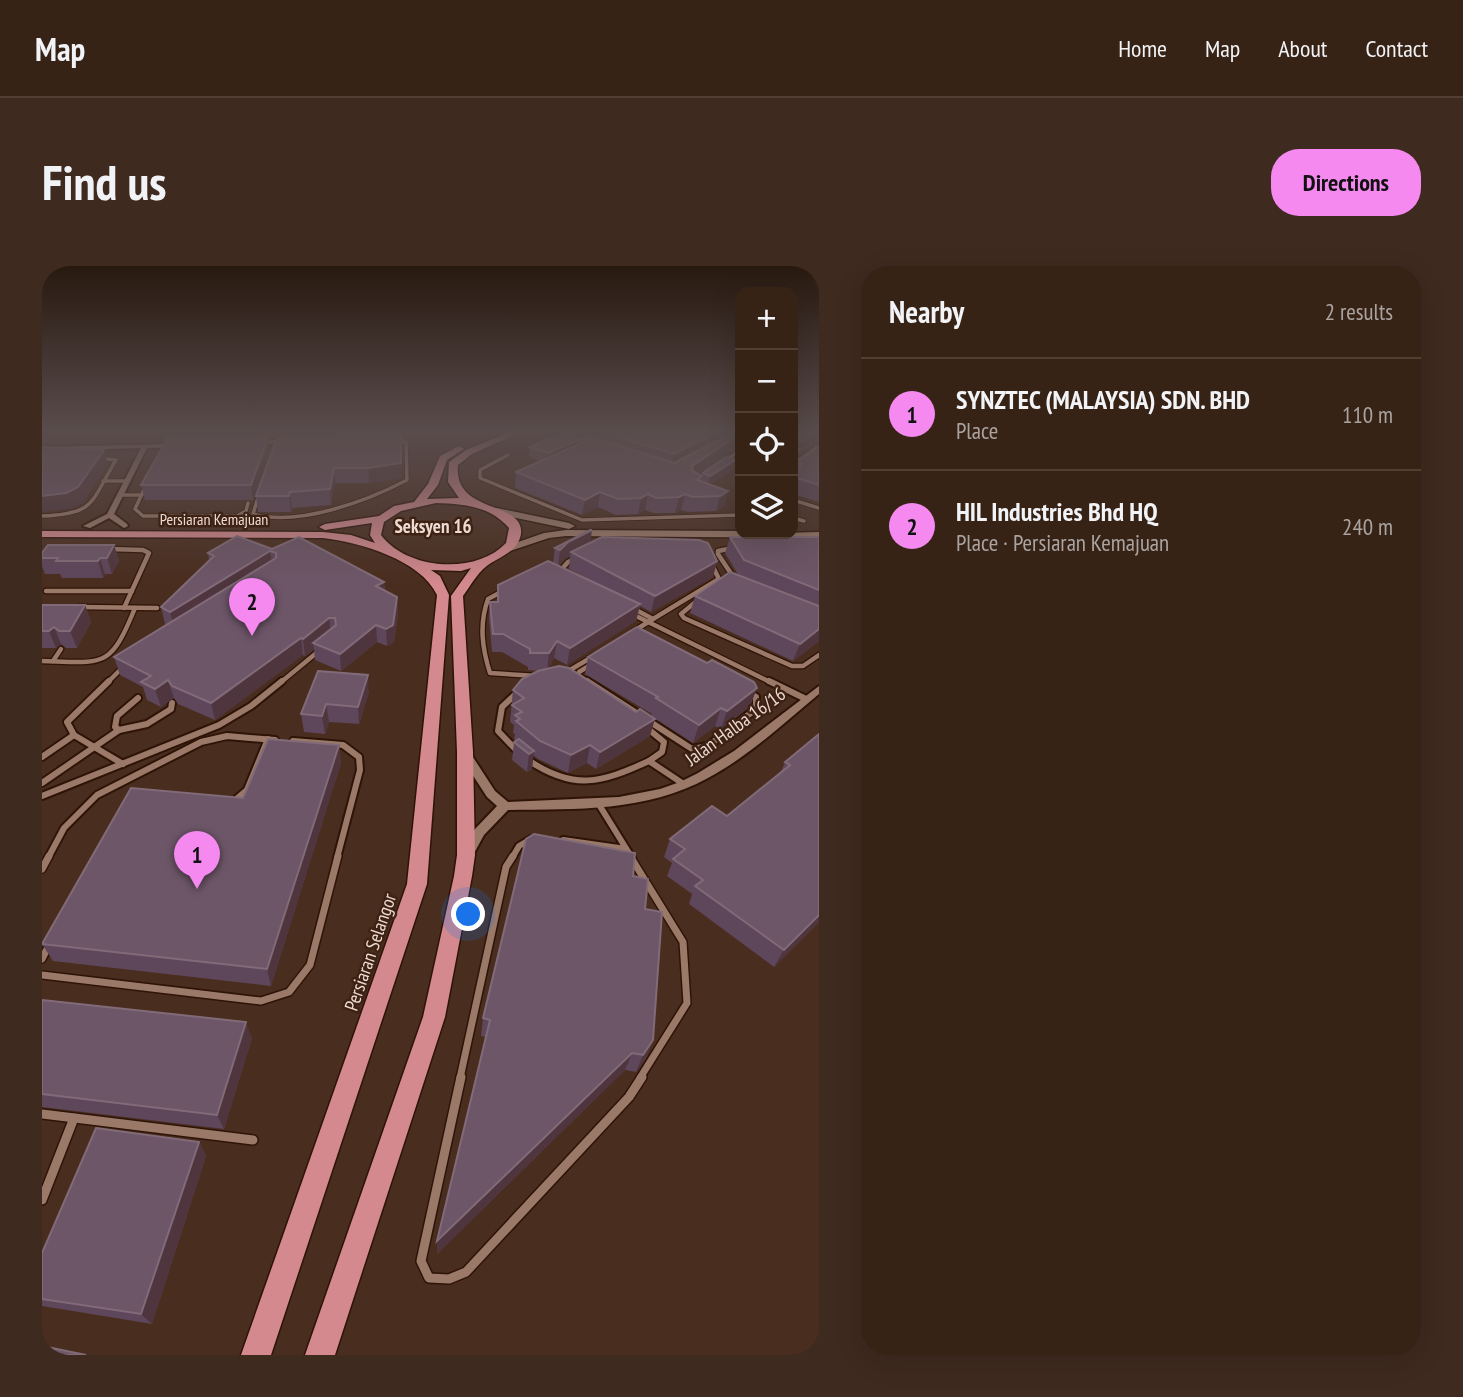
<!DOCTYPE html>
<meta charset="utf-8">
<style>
:root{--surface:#372216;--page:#3e2a1f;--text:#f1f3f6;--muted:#aaa4a1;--line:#513f35;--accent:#f589ef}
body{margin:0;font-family:"PT Sans Narrow",sans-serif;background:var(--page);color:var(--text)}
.controls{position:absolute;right:21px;top:21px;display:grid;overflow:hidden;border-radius:14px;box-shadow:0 7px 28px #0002}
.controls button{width:63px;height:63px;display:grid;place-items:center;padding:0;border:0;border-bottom:2px solid var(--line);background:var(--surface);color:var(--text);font:35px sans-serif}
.you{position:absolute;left:427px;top:649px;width:24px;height:24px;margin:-18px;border:5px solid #fff;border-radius:50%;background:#1a73e8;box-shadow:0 0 0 10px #1a73e833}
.badge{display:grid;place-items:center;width:46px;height:46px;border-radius:50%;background:var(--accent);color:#111;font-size:23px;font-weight:700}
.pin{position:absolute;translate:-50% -58px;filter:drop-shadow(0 2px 4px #0008)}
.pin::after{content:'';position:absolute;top:37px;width:24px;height:21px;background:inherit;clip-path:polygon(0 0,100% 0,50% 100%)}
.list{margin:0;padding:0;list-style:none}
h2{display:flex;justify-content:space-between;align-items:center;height:91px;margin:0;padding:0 28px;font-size:30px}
h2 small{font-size:23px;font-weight:400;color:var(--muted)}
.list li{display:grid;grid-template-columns:46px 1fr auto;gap:21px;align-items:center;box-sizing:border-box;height:112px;padding:0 28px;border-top:2px solid var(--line)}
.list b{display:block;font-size:26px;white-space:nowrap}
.list p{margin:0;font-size:23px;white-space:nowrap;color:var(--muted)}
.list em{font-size:23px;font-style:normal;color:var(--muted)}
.icon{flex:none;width:38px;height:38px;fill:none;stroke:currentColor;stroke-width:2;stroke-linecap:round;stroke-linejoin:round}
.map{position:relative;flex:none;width:777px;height:1089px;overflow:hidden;border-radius:28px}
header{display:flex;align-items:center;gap:42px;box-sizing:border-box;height:98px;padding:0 35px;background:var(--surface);border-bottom:2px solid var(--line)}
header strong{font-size:33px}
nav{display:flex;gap:38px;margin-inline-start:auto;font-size:24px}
.intro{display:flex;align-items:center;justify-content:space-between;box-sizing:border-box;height:168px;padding:0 42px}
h1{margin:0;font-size:49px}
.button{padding:18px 32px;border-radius:28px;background:var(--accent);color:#111;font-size:24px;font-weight:700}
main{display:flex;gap:42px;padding:0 42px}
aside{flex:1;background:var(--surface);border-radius:28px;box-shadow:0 7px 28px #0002}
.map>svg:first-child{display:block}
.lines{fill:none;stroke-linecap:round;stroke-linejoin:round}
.lane-far4-casing{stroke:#2e1407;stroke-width:5}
.lane-far3-casing{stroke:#2e1407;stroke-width:7}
.lane-far2-casing{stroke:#2e1407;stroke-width:10}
.lane-far1-casing{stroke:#2e1407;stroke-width:10}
.lane-casing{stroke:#2e1407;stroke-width:12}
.street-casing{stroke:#2e1407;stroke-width:4}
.secondary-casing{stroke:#2e1407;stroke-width:3}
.primary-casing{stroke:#2e1407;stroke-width:3}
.lane-far4{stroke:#9a7969;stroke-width:3.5}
.lane-far3{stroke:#9a7969;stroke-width:4.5}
.lane-far2{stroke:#9a7969;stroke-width:6}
.lane-far1{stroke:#9a7969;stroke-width:7}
.lane{stroke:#9a7969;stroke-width:9}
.street{fill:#9a7969;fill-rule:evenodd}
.secondary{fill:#9a7969;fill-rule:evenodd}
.primary{fill:#d3898e;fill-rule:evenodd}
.wall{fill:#5e465b;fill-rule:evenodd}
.shaded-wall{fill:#4f353d}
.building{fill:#6d5668;stroke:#826b78;stroke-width:2}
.labels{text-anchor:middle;stroke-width:5;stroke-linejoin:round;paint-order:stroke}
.far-street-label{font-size:16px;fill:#eedbd2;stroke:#3e2315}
.far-quarter-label{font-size:19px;font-weight:bold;fill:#eedbd2;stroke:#3e2315}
.street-label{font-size:19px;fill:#eedbd2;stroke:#3e2315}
</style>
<header>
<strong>Map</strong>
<nav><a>Home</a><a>Map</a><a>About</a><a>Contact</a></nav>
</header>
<div class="intro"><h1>Find us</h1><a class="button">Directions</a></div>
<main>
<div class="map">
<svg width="777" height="1089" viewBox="0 0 777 1089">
<rect width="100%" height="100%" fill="#492d1e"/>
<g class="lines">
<defs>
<g id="lane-far4">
<path d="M466,189L438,204V212L540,254L698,249"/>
<path d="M751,194L759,193L777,180"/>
<path d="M682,195L698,185"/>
<path d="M61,215H85"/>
<path d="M103,221L93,243L101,250H195L204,245L206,237"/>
<path d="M217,228L211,248C256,261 325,235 365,214L364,176L354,174"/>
<path d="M78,229H100"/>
<path d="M751,234L777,242"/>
<path d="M0,250C54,248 48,237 74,194L57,192"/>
<path d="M751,252L762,255"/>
</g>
<g id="lane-far3">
<path d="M556,282L654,285L665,289L677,313L611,353L519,304L526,296Z"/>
<path d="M691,282L676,285V288L692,312"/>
<path d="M67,283L101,284L107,287L82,342"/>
<path d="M4,325H90"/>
<path d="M461,325L446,333C437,358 440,382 448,407L495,410"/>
<path d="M656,334L639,348L642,352L750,400H761L777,389"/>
<path d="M37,341L115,342"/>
<path d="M590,348L730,417"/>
<path d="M592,365L611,353"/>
<path d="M0,395C63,397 68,403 93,342"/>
<path d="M11,395L19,383"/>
<path d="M523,407L550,391"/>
<path d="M65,417L82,400"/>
<path d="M238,417L278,384"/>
<path d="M548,417L536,409L537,406L596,370L686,417"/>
</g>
<g id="lane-far2">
<path d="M67,415L25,456L32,469L81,498"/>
<path d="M545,415L650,483L666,480L714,443V431L683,415"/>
<path d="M727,415L764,433"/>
<path d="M477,425L460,441L456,465L477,487"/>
<path d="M605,462L622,476L620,486L607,495L643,519"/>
<path d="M77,464L105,458L129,443L130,437"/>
<path d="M251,475L301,479L317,491L318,504L295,592"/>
<path d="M0,491L32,469"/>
<path d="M486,494C532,525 559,517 607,495"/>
<path d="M0,517L77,464L73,461L75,450L96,432"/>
<path d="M0,530L177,459L209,440L240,415"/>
<path d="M192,535L205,524L226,473"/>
<path d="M556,537L590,592"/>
<path d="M521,574L584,583"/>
<path d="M6,592L22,562L55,529L159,476L185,470L233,474"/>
<path d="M470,592L477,580L489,573"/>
</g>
<g id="lane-far1">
<path d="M588,590L641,676L645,737L598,812"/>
<path d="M0,603L7,590"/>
<path d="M0,693L7,679"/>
<path d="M0,709L219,735L247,726L268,699L296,590"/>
<path d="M418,812L464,601L471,590"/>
</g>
<g id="lane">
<path d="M419,811L379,995L387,1012L407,1013L424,1006L587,831L600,811"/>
<path d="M0,848L211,874"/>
<path d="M0,934L32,852"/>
</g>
<g id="street">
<path d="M233,174L236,176L235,177L210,179L207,177L210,175Z"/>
<path d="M138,178V180L136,181L105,182L72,248L85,258L86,260L82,262L67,252L48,262L41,260L65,248L99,182L0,185V181Z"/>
<path d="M777,420V428C741,458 707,490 666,512C604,546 534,543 466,544L442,569L430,591H420L419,588L433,563L455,540L445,531L417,488L419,485H427L453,525L466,536L577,531L618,523L638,516L656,507L692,485Z"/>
</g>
<g id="secondary">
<path d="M455,242L527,257L533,260L527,263L451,247V243Z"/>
<path d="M524,264L698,265V268L777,266V272L524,270L507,272L468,285L462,281L502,267Z"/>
</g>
<path id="primary" d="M468,166H480L430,188L416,199C411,249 483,234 479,268C476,285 461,289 449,297C437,304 429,319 421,330L431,486L433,589L430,610L403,751L293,1089H263L381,751L412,610L415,589V486L409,330L429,302L419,305L389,304L398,310L407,329L385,618L229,1089H199L365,618L395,329C379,294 317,276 281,272L0,271V265L281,266L309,269L333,277L328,269L330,257L283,264L277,261L283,258L337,250L352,240L372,236L386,218L398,190L417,180L422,183L405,194L396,219L385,233L417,232L406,216L407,196L424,184ZM394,237C422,238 448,240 467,262L464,277C434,309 365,304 339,269L342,256L359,245Z"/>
</defs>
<use href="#lane-far4" class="lane-far4-casing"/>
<use href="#lane-far3" class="lane-far3-casing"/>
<use href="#lane-far2" class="lane-far2-casing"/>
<use href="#lane-far1" class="lane-far1-casing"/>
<use href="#lane" class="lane-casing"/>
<use href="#street" class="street-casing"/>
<use href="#secondary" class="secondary-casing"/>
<use href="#primary" class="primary-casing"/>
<use href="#lane-far4" class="lane-far4"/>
<use href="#lane-far3" class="lane-far3"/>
<use href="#lane-far2" class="lane-far2"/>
<use href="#lane-far1" class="lane-far1"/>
<use href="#lane" class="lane"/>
<use href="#street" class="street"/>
<use href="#secondary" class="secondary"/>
<use href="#primary" class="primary"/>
</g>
<g class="wall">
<path d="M527,166H698V181H696L657,208L660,210L661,207L690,204L668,218L686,225L682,240L674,245L646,246L639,244L633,247H611L603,244L596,248L574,249L556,241L540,249L473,222L474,206L499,195L487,191L488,181L527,169Z"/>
<path d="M751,166H777V176H775L756,189L755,194H758L777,181V236L751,228Z"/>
<path d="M226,172L228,186L211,234H103L99,219Z"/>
<path d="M360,178L359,212L327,217H293L289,239L250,242L249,246H216L214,230Z"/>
<path d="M688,271H777V375L751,395L648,347L653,330L697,310L683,287Z"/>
<path d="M549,276L675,295L671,311L609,346L598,340L594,355L525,399L512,392L506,403L608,470L554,503L545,497L526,507L496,493L491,489L490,503L485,506L470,494L472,476L474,475L472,473L473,468L471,467L472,459L468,456L471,424L500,405L486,404V401L460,386H450L447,353L448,336H455L456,319L511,297L513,282ZM528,290L527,303L559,320L516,300L523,292Z"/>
<path d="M72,279L77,295L70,308H63L61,312H20L18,308H3L0,300V287Z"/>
<path d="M230,283L342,316L343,325L355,331L356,348L352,376L345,380L335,376L299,405L273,394L272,383L263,390L261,389L173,454L136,438L132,432L119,441L105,434L101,421L78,409L72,391L125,359L123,358L119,341L167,294L166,287Z"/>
<path d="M0,339H43L49,356L35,382H24L19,378L14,382H0Z"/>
<path d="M546,391L715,422L708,440L679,463L673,460L651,477L609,450L610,448L543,408Z"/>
<path d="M276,405L327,426L317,458L287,456L283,468L262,466L259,448Z"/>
<path d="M777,468V656L732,701L647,638L650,628L625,610L630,597L622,591L628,573L685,550L738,508L743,496Z"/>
<path d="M297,479L299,497L229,720L11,695L0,678Z"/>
<path d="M591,610L603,643L611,774L604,792L594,806L583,804L395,988L444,771L439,770L441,752Z"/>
<path d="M0,734L210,772L182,863L0,841Z"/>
<path d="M157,876L164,890L110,1058L0,1040V987Z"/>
</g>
<g class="shaded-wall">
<path d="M359,166V212L327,217L326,202Z"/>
<path d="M676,166H686L683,174L629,203L632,188Z"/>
<path d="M774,166H777V170L775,176L756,189L754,196L751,195L753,176Z"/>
<path d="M698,168V181H696L646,216L650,200Z"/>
<path d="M226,172L228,186L211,234L209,219Z"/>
<path d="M539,173L538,183L505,197L506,187Z"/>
<path d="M62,184L66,198L41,237L30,242L0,246V230Z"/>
<path d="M693,194L690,204L665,220L668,210Z"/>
<path d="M292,202L293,217L289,239L288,223Z"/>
<path d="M686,225L682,240L674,245L678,230Z"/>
<path d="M248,226L250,242L249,246L247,230Z"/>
<path d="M558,226L556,241L540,249L543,234Z"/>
<path d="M606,228L603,244L596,248L599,232Z"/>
<path d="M643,228L639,244L633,247L637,231Z"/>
<path d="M550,264L548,280L529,286L528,290L523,292L516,300L518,284L526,276Z"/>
<path d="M72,279L77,295L70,308L65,292Z"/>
<path d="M228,285L231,302L133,363L128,346Z"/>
<path d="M58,292L63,308L61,312L56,295Z"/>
<path d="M675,295L671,311L609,346L613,330Z"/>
<path d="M342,316L343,333L334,320Z"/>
<path d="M355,331L356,348L352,376L345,380L344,363Z"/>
<path d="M598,338L594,355L525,399L528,382Z"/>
<path d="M43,339L49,356L35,382L28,365Z"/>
<path d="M287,352L289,369L271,377L272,383L263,390L261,373Z"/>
<path d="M334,359L335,376L299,405L298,388Z"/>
<path d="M12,361L19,378L14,382L7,365Z"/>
<path d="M777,363V375L751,395L758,378Z"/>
<path d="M259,372L261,389L173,454L169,437Z"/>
<path d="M515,375L512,392L505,405L507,387Z"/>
<path d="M326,409L327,426L317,458L316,441Z"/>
<path d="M126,414L132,432L119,441L113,423Z"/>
<path d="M715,422L708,440L679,463L685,445Z"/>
<path d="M284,438L287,456L283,468L280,450Z"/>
<path d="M679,442L673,460L651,477L657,459Z"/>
<path d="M613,453L608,470L554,503L558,486Z"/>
<path d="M297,479L299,497L229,720L225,703Z"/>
<path d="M548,479L545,497L526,507L529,489Z"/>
<path d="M492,485L490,503L485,506L487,488Z"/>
<path d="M777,649V656L732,701L742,684Z"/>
<path d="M204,756L210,772L182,863L175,849Z"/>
<path d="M611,774L604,792L594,806L601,789Z"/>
<path d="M590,787L583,804L395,988V975Z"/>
<path d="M157,876L164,890L110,1058L99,1048Z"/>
</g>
<g class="building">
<path d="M301,166H359V197L326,202H292L288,223L248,226L247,230H214L234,174L244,171L300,169Z"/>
<path d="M560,166H676L632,188Z"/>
<path d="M693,166H698V168L650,200L651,205L660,210L655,214L686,225L678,230L650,231L643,228L637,231L614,232L606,228L599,232L576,233L558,226L543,234L474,206L542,176L543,169L632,197Z"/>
<path d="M751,166H774L762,174L753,176L752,181L758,183L752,190L754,193L758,194L777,181V219L751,211V205L760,198L751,195Z"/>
<path d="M519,167L539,173L506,187L488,181Z"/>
<path d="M127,170L226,172L209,219H99Z"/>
<path d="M0,181L62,184L36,221L24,227L0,230Z"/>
<path d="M684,191L693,194L668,210L661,207Z"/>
<path d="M548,264H550L526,276L518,284L513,282Z"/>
<path d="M195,270L230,283L257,271L342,316L334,320L355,331L351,359L344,363L334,359L298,388L271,377L294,359L293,352H287L261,373L259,372L169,437L130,420L126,414L113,423L99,416L109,410L72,391L234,292V287L228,285L128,346L119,341L172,290L166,287Z"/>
<path d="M560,271L657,274L666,277L675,295L613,330L529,286Z"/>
<path d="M688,271H777V324L702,294Z"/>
<path d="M6,279H72L65,292H58L56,295H14L16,292H0V287Z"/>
<path d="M506,295L598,338L528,382L515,375L507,387H488V383L461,368H451L448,336H456V319Z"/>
<path d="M688,306L777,340V363L758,378L653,330Z"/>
<path d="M0,339H43L28,365H17L12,361L7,365H0Z"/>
<path d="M595,361L665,397L670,394L712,416L715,422L685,445L679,442L657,459L614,432L616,431L546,391Z"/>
<path d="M517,400L527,402L594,446L598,443L613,453L558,486L548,479L529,489L498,475L474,455L478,453L473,449L480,446L470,439L482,432L471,424L480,413L496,405Z"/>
<path d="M276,405L326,409L316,441L284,438L280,450L259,448Z"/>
<path d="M777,468V649L742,684L653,620L661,614L631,593L643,583L628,573L670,540L685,550L748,499L743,496Z"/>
<path d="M226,473L297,479L225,703L0,678L89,522L201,532Z"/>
<path d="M477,473L492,485L487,488L472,476Z"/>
<path d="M492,568L593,587L591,610L606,613L603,643L620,646L611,774L601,789L590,787L395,975L448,754L441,752L484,573Z"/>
<path d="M0,734L204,756L175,849L0,828Z"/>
<path d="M54,862L157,876L99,1048L0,1033V987Z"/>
<path d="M0,1080L44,1089H0Z"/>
</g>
<linearGradient id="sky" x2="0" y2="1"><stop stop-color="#281910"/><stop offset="0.52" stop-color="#594c4c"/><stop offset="1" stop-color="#594c4c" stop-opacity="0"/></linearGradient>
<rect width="777" height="318" fill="url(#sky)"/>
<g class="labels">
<g class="far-street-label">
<text x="172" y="259">Persiaran Kemajuan</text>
</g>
<g class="far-quarter-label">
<text x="391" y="267">Seksyen 16</text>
</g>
<g class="street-label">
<text transform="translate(693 460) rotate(-36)" y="7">Jalan Halba 16/16</text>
<text transform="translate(328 686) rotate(-71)" y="7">Persiaran Selangor</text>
</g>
</g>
</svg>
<div class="controls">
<button>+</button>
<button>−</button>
<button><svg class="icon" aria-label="locate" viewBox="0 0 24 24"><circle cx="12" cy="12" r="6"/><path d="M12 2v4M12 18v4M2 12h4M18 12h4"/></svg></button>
<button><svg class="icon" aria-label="layers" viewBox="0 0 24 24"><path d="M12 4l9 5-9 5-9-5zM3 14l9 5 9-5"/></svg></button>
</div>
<div class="you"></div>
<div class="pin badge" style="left:155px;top:623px">1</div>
<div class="pin badge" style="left:210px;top:370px">2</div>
</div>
<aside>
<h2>Nearby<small>2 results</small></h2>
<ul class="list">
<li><span class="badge">1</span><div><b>SYNZTEC (MALAYSIA) SDN. BHD</b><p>Place</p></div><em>110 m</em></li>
<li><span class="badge">2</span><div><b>HIL Industries Bhd HQ</b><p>Place · Persiaran Kemajuan</p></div><em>240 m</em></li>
</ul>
</aside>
</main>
